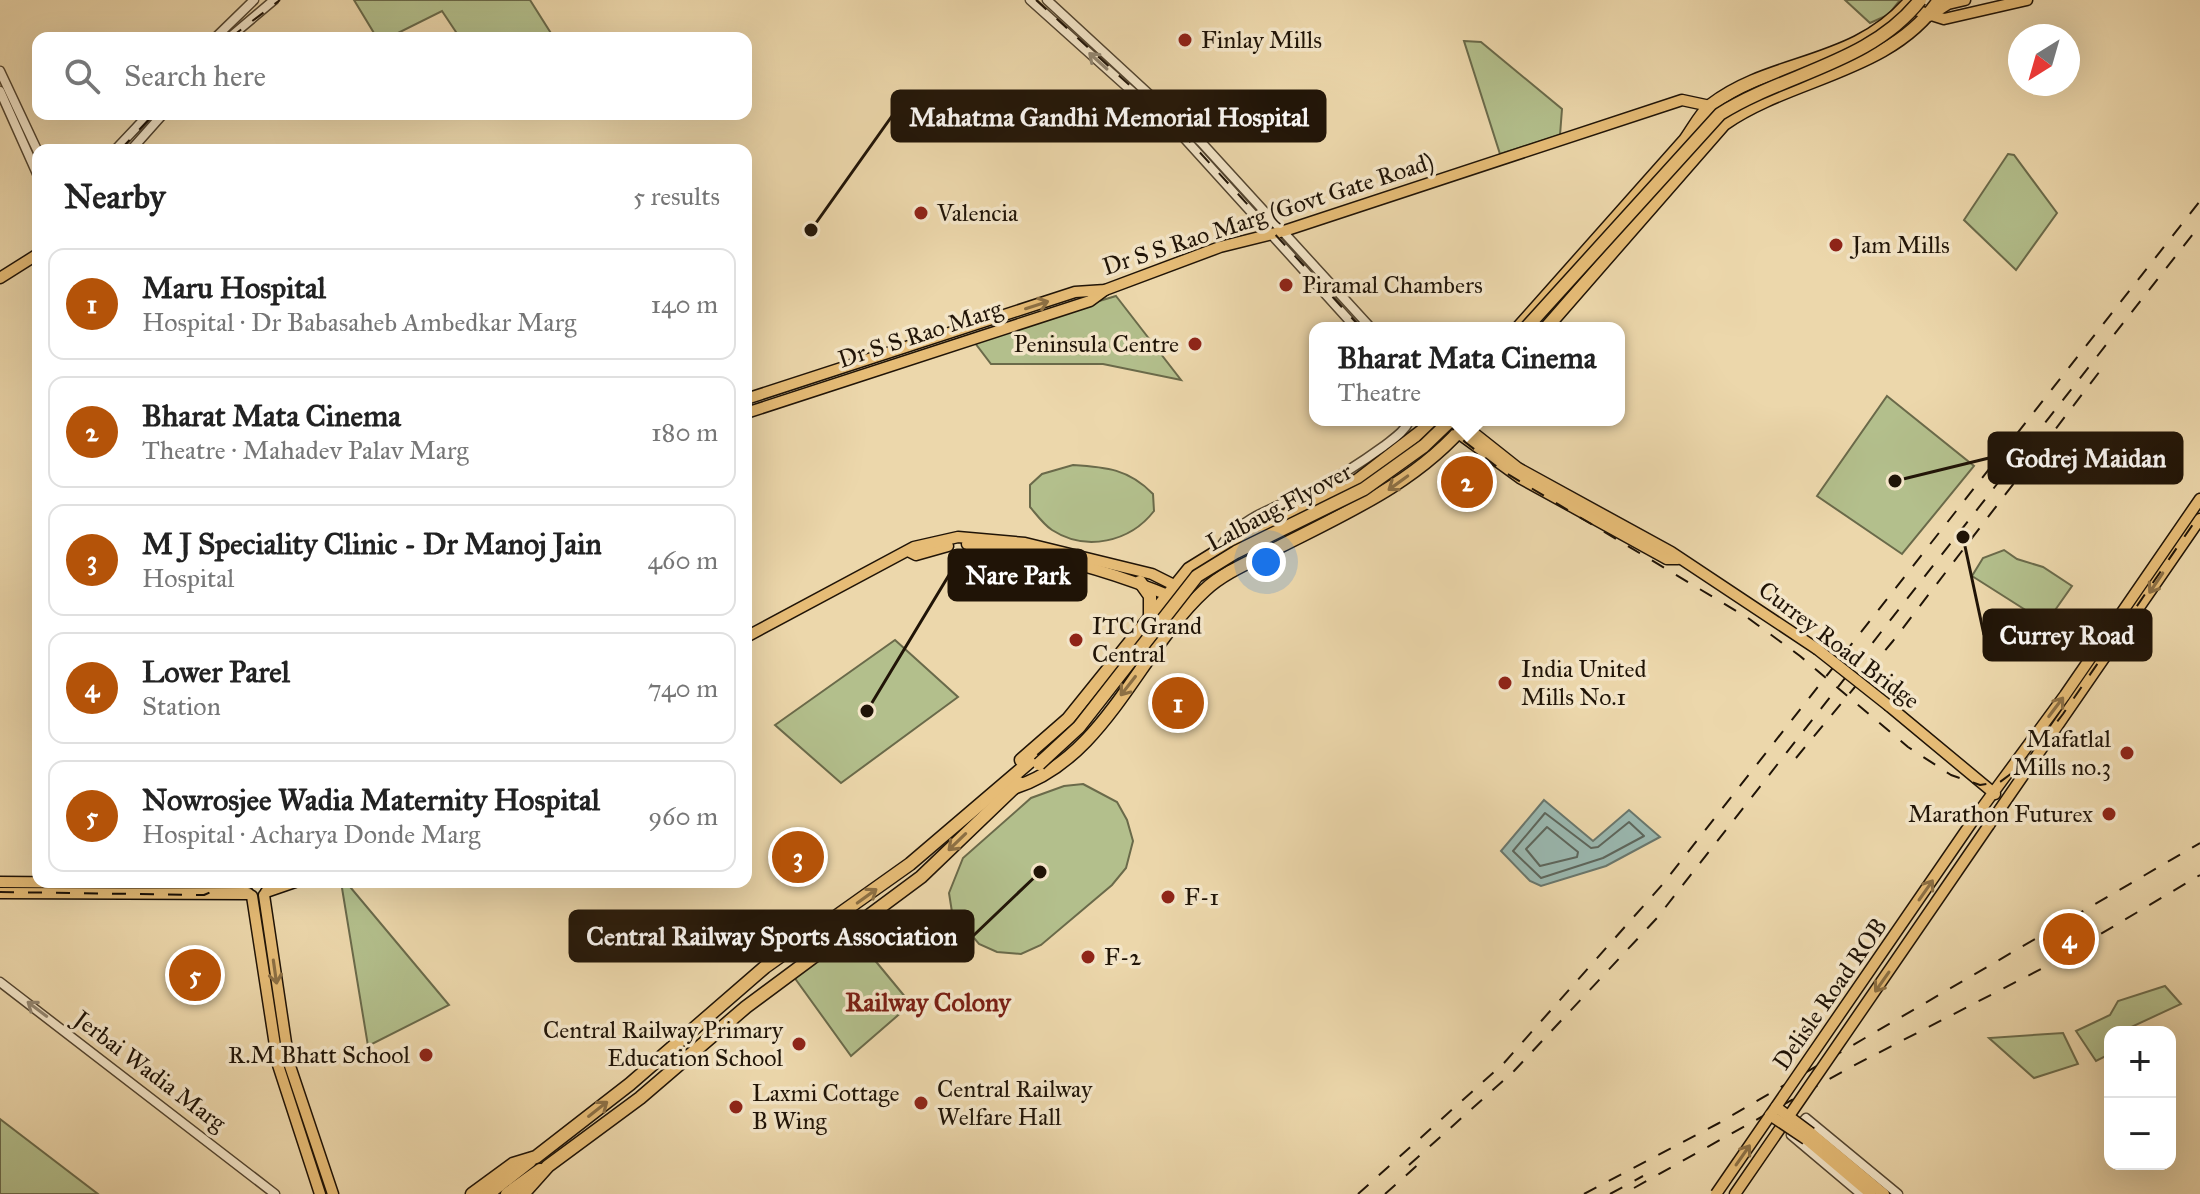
<!DOCTYPE html>
<meta charset="utf-8">
<style>
:root{--surface:#fff;--page:#f2f2f2;--text:#222;--muted:#767676;--line:#e0e0e0;--accent:#b45309}
body{margin:0;font-family:"IM FELL Great Primer",serif;background:var(--page);color:var(--text)}
.controls{position:absolute;right:24px;bottom:24px;display:grid;overflow:hidden;border-radius:16px;box-shadow:0 8px 32px #0002}
.controls button{width:72px;height:72px;display:grid;place-items:center;padding:0;border:0;border-bottom:2px solid var(--line);background:var(--surface);color:var(--text);font:40px sans-serif}
.compass{position:absolute;left:2008px;top:24px;width:72px;height:72px;border-radius:50%;background:var(--surface);box-shadow:0 8px 32px #0002;rotate:217deg}
.you{position:absolute;left:1266px;top:562px;width:28px;height:28px;margin:-20px;border:6px solid #fff;border-radius:50%;background:#1a73e8;box-shadow:0 0 0 12px #1a73e833}
.badge{display:grid;place-items:center;width:52px;height:52px;border-radius:50%;background:var(--accent);color:#fff;font-size:26px;font-weight:700}
.pin{position:absolute;translate:-50% -50%;border:4px solid #fff;box-shadow:0 2px 8px #0006}
.popup{position:absolute;left:1309px;top:322px;width:316px;height:104px;box-sizing:border-box;display:grid;place-content:center;border-radius:16px;background:var(--surface);filter:drop-shadow(0 2px 6px #0005);font-size:26px;white-space:nowrap;color:var(--muted)}
.popup b{font-size:30px;color:var(--text)}
.popup::after{content:'';position:absolute;left:50%;top:100%;margin-left:-16px;border:16px solid transparent;border-top-color:var(--surface)}
.list{margin:0;padding:0;list-style:none}
h2{display:flex;justify-content:space-between;align-items:center;height:104px;margin:0;padding:0 32px;font-size:34px}
h2 small{font-size:26px;font-weight:400;color:var(--muted)}
.list li{display:grid;grid-template-columns:52px 1fr auto;gap:24px;align-items:center;box-sizing:border-box;height:112px;margin:0 16px 16px;padding:0 16px;border:2px solid var(--line);border-radius:16px}
.list b{display:block;font-size:30px;white-space:nowrap}
.list p{margin:0;font-size:26px;white-space:nowrap;color:var(--muted)}
.list em{font-size:26px;font-style:normal;color:var(--muted)}
.icon{flex:none;width:44px;height:44px;fill:none;stroke:currentColor;stroke-width:2;stroke-linecap:round;stroke-linejoin:round}
.map{position:relative;flex:none;width:2200px;height:1194px;overflow:hidden}
.search{position:absolute;background:var(--surface);box-shadow:0 8px 32px #0002;left:32px;top:32px;width:720px;height:88px;display:flex;align-items:center;gap:20px;box-sizing:border-box;padding:0 28px;border-radius:16px;color:var(--muted);font-size:30px}
.panel{position:absolute;background:var(--surface);box-shadow:0 8px 32px #0002;left:32px;top:144px;width:720px;height:744px;border-radius:16px}
.map>svg:first-child{display:block}
.green{fill:#b3bf8c;stroke:#6a6a4a;stroke-width:2}
.water{fill:#9ab8b0;stroke:#69766c;stroke-width:2}
.lines{fill:none;stroke-linecap:round;stroke-linejoin:round}
.shore{stroke:#5d665c;stroke-width:2}
.minor-casing{stroke:#534530;stroke-width:11}
.major-casing{stroke:#201407;stroke-width:13}
.highway-casing{stroke:#201407;stroke-width:15}
.minor{stroke:#f3e5c8;stroke-width:8}
.major{stroke:#e6bc76;stroke-width:10}
.highway{stroke:#e6bc76;stroke-width:12}
.rail{stroke:#201407;stroke-width:2;stroke-dasharray:14 14;stroke-linecap:butt}
.major-bridge-casing{stroke:#201407;stroke-width:13;stroke-linecap:butt}
.highway-bridge-casing{stroke:#201407;stroke-width:15;stroke-linecap:butt}
.major-bridge{stroke:#e6bc76;stroke-width:10}
.highway-bridge{stroke:#e6bc76;stroke-width:12}
.oneway{stroke:#948771}
.oneway2{stroke:#8d7044}
.poi-dot{fill:#8f2418;stroke:#f3e5c8;stroke-width:3}
.labels{text-anchor:middle;stroke-width:7;stroke-linejoin:round;paint-order:stroke}
.poi-label{font-size:24px;fill:#201407;stroke:#f3e5c8;text-anchor:start}
.street-label{font-size:24px;fill:#201407;stroke:#f3e5c8}
.neighbourhood-label{font-size:26px;font-weight:bold;fill:#7a1f14;stroke:#f3e5c8}
.leader{fill:none;stroke:#201407;stroke-width:3}
.callout-dot{fill:#201407;stroke:#f3e5c8;stroke-width:3}
.callout{fill:#201407;stroke:#201407;stroke-width:3}
.callout-label{font-size:26px;text-anchor:middle;font-weight:bold;fill:#fff}
</style>
<div class="map">
<svg width="2200" height="1194" viewBox="0 0 2200 1194">
<rect width="100%" height="100%" fill="#ecd7ab"/>
<filter id="stains"><feTurbulence type="fractalNoise" baseFrequency=".0025" numOctaves="4"/><feColorMatrix values="0 0 0 0 .2 0 0 0 0 .09 0 0 0 0 .02 0 0 0 .5 -.17"/></filter>
<radialGradient id="worn" r=".72"><stop offset=".6" stop-color="#630" stop-opacity="0"/><stop offset="1" stop-color="#630" stop-opacity=".3"/></radialGradient>
<g class="green">
<path d="M354,0H530L554,38H460L442,11L388,38H377Z"/>
<path d="M1845,0H1900L1888,15L1870,23Z"/>
<path d="M1464,41L1481,42L1562,109L1560,135L1500,154Z"/>
<path d="M2008,154L2014,155L2057,213L2016,270L1964,220Z"/>
<path d="M1116,296L1181,380L1103,364H991L972,339Z"/>
<path d="M1887,396L1974,466L1902,554L1817,496Z"/>
<path d="M1073,465C1106,467 1129,469 1153,494L1154,511C1130,542 1086,552 1052,530C1044,525 1036,514 1030,507V485L1042,474Z"/>
<path d="M2004,550L2017,559L2043,567L2072,586L2046,623L1972,576L1983,558Z"/>
<path d="M895,640L958,697L841,783L775,725Z"/>
<path d="M1083,784L1117,802L1127,820L1133,841L1126,868L1112,885L1041,945L1021,954L997,952L979,944L952,912L949,893L963,858L1031,798L1064,786Z"/>
<path d="M341,882H346L449,1005L368,1046Z"/>
<path d="M854,935L911,1004L851,1056L794,977Z"/>
<path d="M2165,986L2181,1004L2129,1028L2130,1032H2110V1054L2096,1061L2076,1031L2110,1015L2118,1001Z"/>
<path d="M2063,1033L2078,1064L2034,1078L1989,1038Z"/>
<path d="M0,1119L98,1194H0Z"/>
</g>
<path class="water" d="M1544,800L1593,841L1629,810L1660,837L1606,866L1541,886L1530,881L1501,851Z"/>
<g class="lines">
<g class="shore">
<path d="M1545,813L1591,848L1598,847L1629,822L1644,836L1603,858L1541,878L1513,851Z"/>
<path d="M1547,827L1578,852L1577,857L1540,866L1526,849Z"/>
</g>
<defs>
<g id="minor">
<path d="M1030,0L1185,139L1356,328"/>
<path d="M1047,0L1201,142L1371,328"/>
<path d="M215,38L254,0"/>
<path d="M229,38L274,0"/>
<path d="M0,71L38,152"/>
<path d="M0,91L38,176"/>
<path d="M115,150L149,114"/>
<path d="M131,150L163,114"/>
<path d="M1220,547C1240,516 1283,505 1315,489C1339,477 1362,462 1384,446C1394,438 1404,432 1410,420"/>
<path d="M0,982L275,1194"/>
<path d="M1861,1194L1791,1135L1806,1118L1898,1194"/>
</g>
<g id="major">
<path d="M1906,7L1944,19L2027,0"/>
<path d="M1929,16L1948,4L1965,0"/>
<path d="M0,278L38,254"/>
<path d="M746,399L1075,292L1105,290L1220,247L1284,231L1682,100L1710,106"/>
<path d="M746,413L1090,301L1105,290"/>
<path d="M1465,426L1518,468L1671,552L1817,649"/>
<path d="M1458,433L1520,478L1667,559H1678"/>
<path d="M967,544C1039,551 1108,570 1175,598"/>
<path d="M910,552L916,555L948,546"/>
<path d="M746,637L914,547L958,537L1025,543L1152,574L1174,585L1180,591"/>
<path d="M1889,706L1995,794"/>
<path d="M1976,816L2065,695L2200,499"/>
<path d="M1989,825L2200,519"/>
<path d="M0,882L248,884"/>
<path d="M266,883L268,882"/>
<path d="M266,892L295,882"/>
<path d="M0,893L249,894"/>
<path d="M264,895L289,1063L333,1194"/>
<path d="M252,896L278,1065L320,1194"/>
<path d="M1811,1133L1884,1194"/>
<path d="M1806,1139L1871,1194"/>
<path d="M1735,1194L1788,1117"/>
</g>
<g id="highway">
<path d="M1518,328L1685,140C1693,129 1701,113 1711,105C1772,58 1855,67 1911,0"/>
<path d="M1546,328L1724,124C1791,77 1891,72 1939,0"/>
<path d="M1140,582L1150,596V615"/>
<path d="M1021,760L1068,719L1189,569L1231,543L1358,480L1436,420"/>
<path d="M1013,788C1105,760 1139,650 1205,590C1225,571 1255,560 1279,547C1348,512 1419,481 1469,420"/>
<path d="M472,1194L513,1164L536,1157L630,1084L765,967L910,864L1033,759"/>
<path d="M488,1194L530,1161"/>
<path d="M507,1194L540,1170"/>
<path d="M523,1194L548,1166L640,1098L746,1007L921,877L1019,783"/>
</g>
</defs>
<use href="#minor" class="minor-casing"/>
<use href="#major" class="major-casing"/>
<use href="#highway" class="highway-casing"/>
<use href="#minor" class="minor"/>
<use href="#major" class="major"/>
<use href="#highway" class="highway"/>
<g class="rail">
<path d="M1036,0L1182,133L1361,328"/>
<path d="M230,38L280,0"/>
<path d="M120,150L154,114"/>
<path d="M1444,420L1465,442L1501,470L1748,618L1800,656L1908,747L1951,775L1980,785L2000,782L2024,764L2063,714L2200,514"/>
<path d="M1796,758L1893,641L2100,371"/>
<path d="M0,892L204,895L233,882"/>
<path d="M1409,1165L1514,1071L1657,918L2200,225"/>
<path d="M1634,1188L1849,1068L2045,967L2200,875"/>
<path d="M1358,1194L1504,1063L1662,885L2200,201"/>
<path d="M1385,1194L1421,1162"/>
<path d="M1584,1194L1719,1123L2200,843"/>
<path d="M1610,1194L1643,1176"/>
</g>
<defs>
<g id="major-bridge">
<path d="M1817,649L1889,706"/>
<path d="M1776,1107L1811,1133"/>
<path d="M1770,1115L1806,1139"/>
<path d="M1789,1116L1989,825"/>
<path d="M1716,1194L1976,816"/>
</g>
<g id="highway-bridge">
<path d="M1526,328L1720,114C1785,73 1871,63 1920,0"/>
<path d="M1039,764L1079,727L1197,576L1236,552L1364,489L1424,446L1451,420"/>
</g>
</defs>
<use href="#major-bridge" class="major-bridge-casing"/>
<use href="#highway-bridge" class="highway-bridge-casing"/>
<use href="#major-bridge" class="major-bridge"/>
<use href="#highway-bridge" class="highway-bridge"/>
</g>
<defs><path id="oneway-shaft" d="M-6 0H5M1.5-3L5.5 0L1.5 3" fill="none" stroke-width="1.6" stroke-linecap="round" stroke-linejoin="round" transform="scale(2)"/></defs>
<g class="oneway">
<use href="#oneway-shaft" transform="translate(1098 61) rotate(-138)"/>
<use href="#oneway-shaft" transform="translate(37 1009) rotate(-143)"/>
</g>
<g class="oneway2">
<use href="#oneway-shaft" transform="translate(1037 305) rotate(-18)"/>
<use href="#oneway-shaft" transform="translate(1398 483) rotate(144)"/>
<use href="#oneway-shaft" transform="translate(2156 583) rotate(124)"/>
<use href="#oneway-shaft" transform="translate(1128 686) rotate(128)"/>
<use href="#oneway-shaft" transform="translate(2056 707) rotate(-53)"/>
<use href="#oneway-shaft" transform="translate(957 842) rotate(136)"/>
<use href="#oneway-shaft" transform="translate(1926 890) rotate(-55)"/>
<use href="#oneway-shaft" transform="translate(867 896) rotate(-36)"/>
<use href="#oneway-shaft" transform="translate(275 972) rotate(82)"/>
<use href="#oneway-shaft" transform="translate(1882 982) rotate(125)"/>
<use href="#oneway-shaft" transform="translate(598 1109) rotate(-38)"/>
<use href="#oneway-shaft" transform="translate(1743 1155) rotate(-55)"/>
</g>
<g class="poi-dot">
<circle cx="1185" cy="40" r="8"/>
<circle cx="921" cy="213" r="8"/>
<circle cx="1836" cy="245" r="8"/>
<circle cx="1286" cy="285" r="8"/>
<circle cx="1195" cy="344" r="8"/>
<circle cx="1076" cy="640" r="8"/>
<circle cx="1505" cy="683" r="8"/>
<circle cx="2127" cy="753" r="8"/>
<circle cx="2109" cy="814" r="8"/>
<circle cx="1168" cy="897" r="8"/>
<circle cx="1088" cy="957" r="8"/>
<circle cx="799" cy="1044" r="8"/>
<circle cx="426" cy="1055" r="8"/>
<circle cx="921" cy="1103" r="8"/>
<circle cx="736" cy="1107" r="8"/>
</g>
<g class="labels">
<g class="poi-label">
<text x="1201" y="48">Finlay Mills</text>
<text x="937" y="221">Valencia</text>
<text x="1852" y="253">Jam Mills</text>
<text x="1302" y="293">Piramal Chambers</text>
<text x="1179" y="352" text-anchor="end">Peninsula Centre</text>
<text x="1092" y="634">ITC Grand<tspan x="1092" dy="28">Central</tspan></text>
<text x="1521" y="677">India United<tspan x="1521" dy="28">Mills No.1</tspan></text>
<text x="2111" y="747" text-anchor="end">Mafatlal<tspan x="2111" dy="28">Mills no.3</tspan></text>
<text x="2093" y="822" text-anchor="end">Marathon Futurex</text>
<text x="1184" y="905">F-1</text>
<text x="1104" y="965">F-2</text>
<text x="783" y="1038" text-anchor="end">Central Railway Primary<tspan x="783" dy="28">Education School</tspan></text>
<text x="410" y="1063" text-anchor="end">R.M Bhatt School</text>
<text x="937" y="1097">Central Railway<tspan x="937" dy="28">Welfare Hall</tspan></text>
<text x="752" y="1101">Laxmi Cottage<tspan x="752" dy="28">B Wing</tspan></text>
</g>
<g class="street-label">
<text transform="translate(1268 214) rotate(-18)" y="8">Dr S S Rao Marg (Govt Gate Road)</text>
<text transform="translate(920 334) rotate(-18)" y="8">Dr S S Rao Marg</text>
<text transform="translate(1279 507) rotate(-28)" y="8">Lalbaug Flyover</text>
<text transform="translate(1839 645) rotate(37)" y="8">Currey Road Bridge</text>
<text transform="translate(1830 994) rotate(-55)" y="8">Delisle Road ROB</text>
<text transform="translate(150 1071) rotate(37)" y="8">Jerbai Wadia Marg</text>
</g>
<g class="neighbourhood-label">
<text x="928" y="1011">Railway Colony</text>
</g>
</g>
<path class="leader" d="M811 230L892 116M1895 481L1989 458M867 711L949 575M1963 537L1984 635M1040 872L973 936"/>
<g class="callout-dot">
<circle cx="811" cy="230" r="8"/>
<circle cx="1895" cy="481" r="8"/>
<circle cx="867" cy="711" r="8"/>
<circle cx="1963" cy="537" r="8"/>
<circle cx="1040" cy="872" r="8"/>
</g>
<g class="callout">
<rect x="892" y="91" width="433" height="50" rx="8"/>
<rect x="1989" y="433" width="193" height="50" rx="8"/>
<rect x="949" y="550" width="137" height="50" rx="8"/>
<rect x="1984" y="610" width="167" height="50" rx="8"/>
<rect x="570" y="911" width="403" height="50" rx="8"/>
</g>
<g class="callout-label">
<text x="1109" y="126">Mahatma Gandhi Memorial Hospital</text>
<text x="2086" y="467">Godrej Maidan</text>
<text x="1018" y="584">Nare Park</text>
<text x="2067" y="644">Currey Road</text>
<text x="772" y="945">Central Railway Sports Association</text>
</g>
<rect width="100%" height="100%" filter="url(#stains)"/>
<rect width="100%" height="100%" fill="url(#worn)"/>
</svg>
<div class="controls">
<button>+</button>
<button>−</button>
</div>
<svg class="compass" viewBox="-18 -18 36 36"><path d="M0-13l5 13h-10z" fill="#e53935"/><path d="M0 13l5-13h-10z" fill="#767676"/></svg>
<div class="you"></div>
<div class="pin badge" style="left:1178px;top:703px">1</div>
<div class="pin badge" style="left:1467px;top:482px">2</div>
<div class="popup"><b>Bharat Mata Cinema</b>Theatre</div>
<div class="pin badge" style="left:798px;top:857px">3</div>
<div class="pin badge" style="left:2069px;top:939px">4</div>
<div class="pin badge" style="left:195px;top:975px">5</div>
<div class="search"><svg class="icon" aria-label="search" viewBox="0 0 24 24"><circle cx="10" cy="10" r="6"/><path d="M15 15l6 6"/></svg>Search here</div>
<section class="panel">
<h2>Nearby<small>5 results</small></h2>
<ul class="list">
<li><span class="badge">1</span><div><b>Maru Hospital</b><p>Hospital · Dr Babasaheb Ambedkar Marg</p></div><em>140 m</em></li>
<li><span class="badge">2</span><div><b>Bharat Mata Cinema</b><p>Theatre · Mahadev Palav Marg</p></div><em>180 m</em></li>
<li><span class="badge">3</span><div><b>M J Speciality Clinic - Dr Manoj Jain</b><p>Hospital</p></div><em>460 m</em></li>
<li><span class="badge">4</span><div><b>Lower Parel</b><p>Station</p></div><em>740 m</em></li>
<li><span class="badge">5</span><div><b>Nowrosjee Wadia Maternity Hospital</b><p>Hospital · Acharya Donde Marg</p></div><em>960 m</em></li>
</ul>
</section>
</div>
